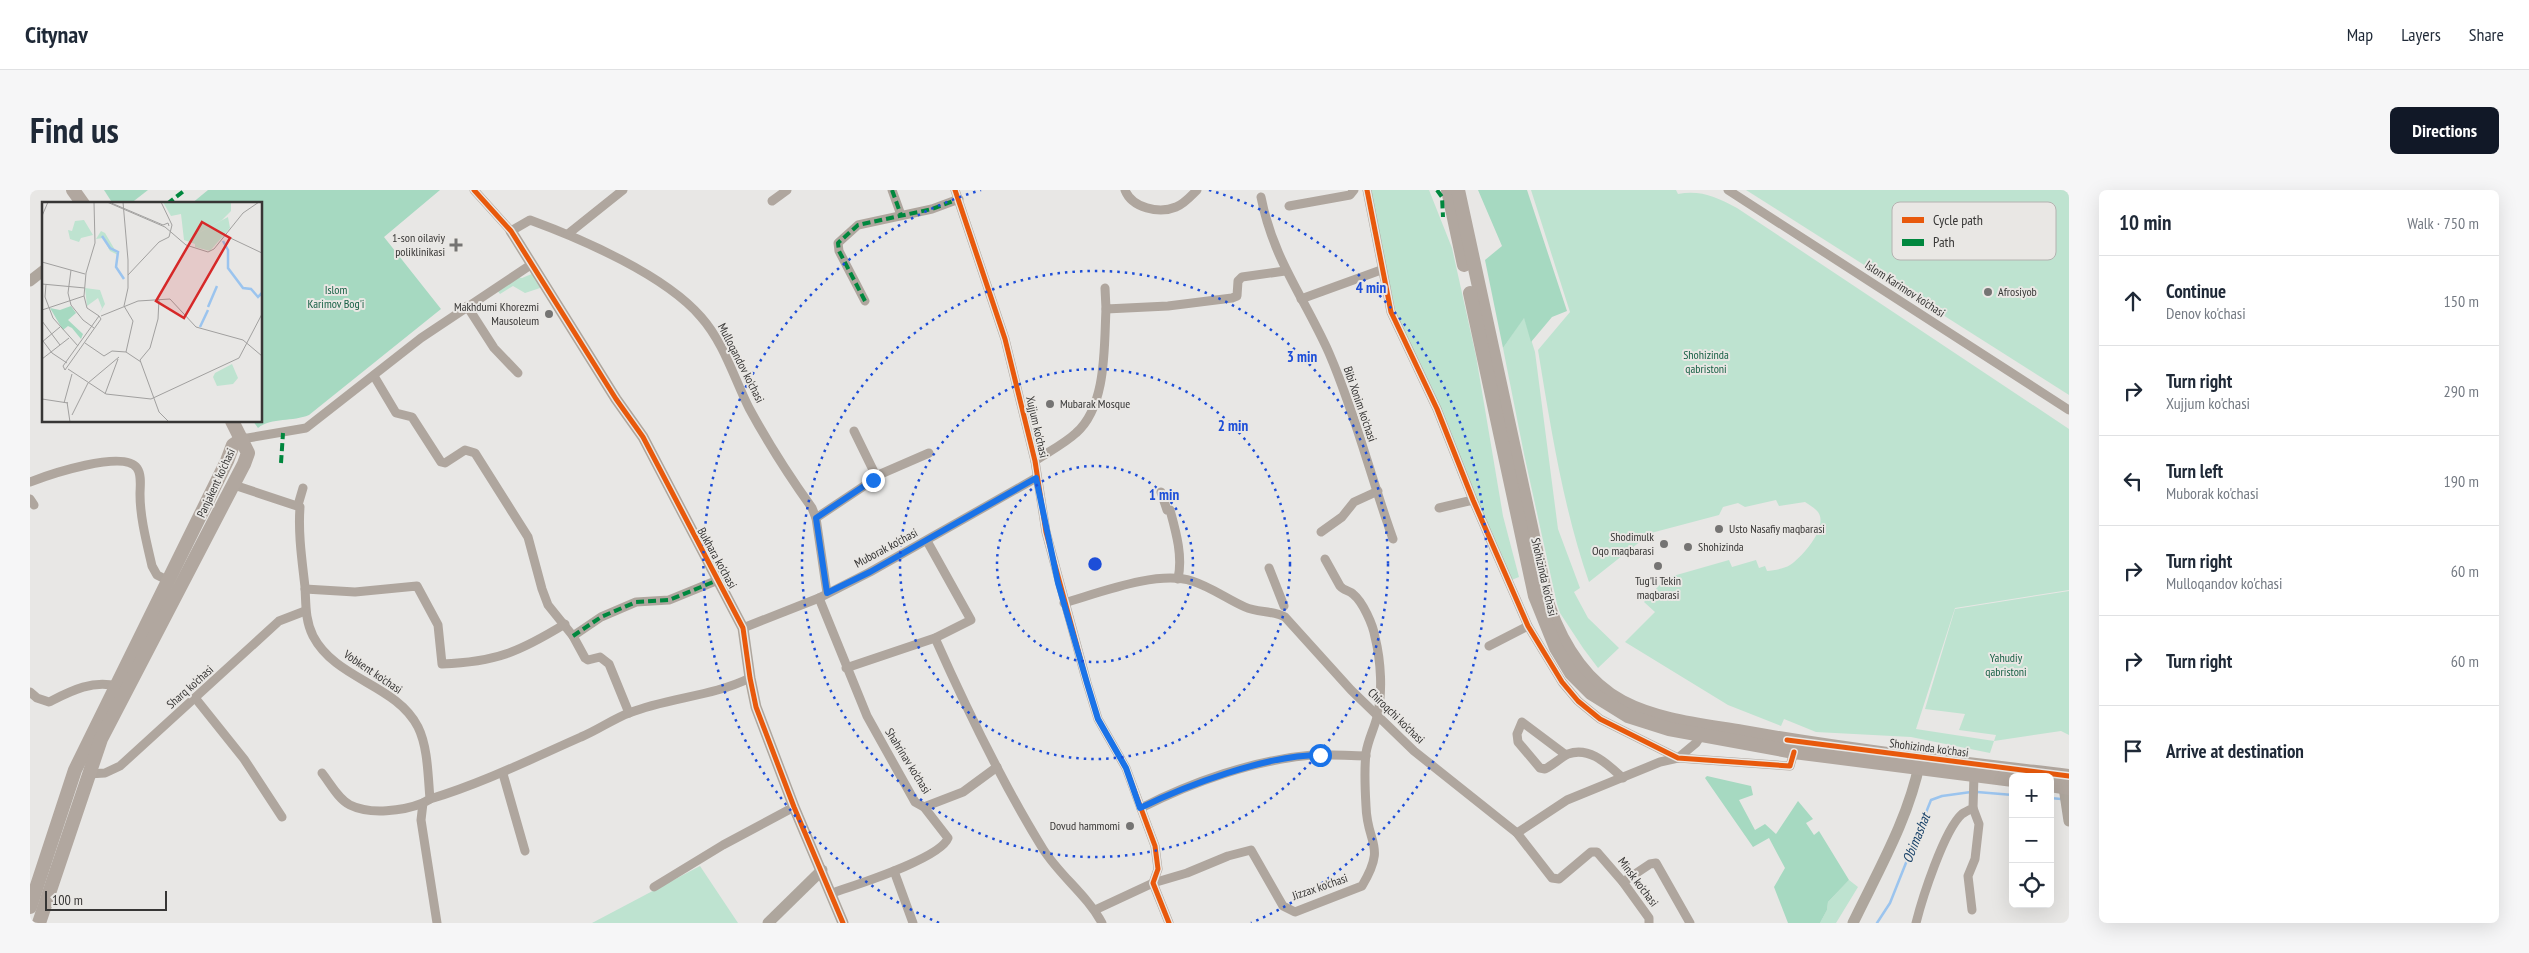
<!DOCTYPE html>
<meta charset="utf-8">
<style>
:root{--surface:#fff;--page:#f6f6f7;--text:#1f2937;--muted:#747a83;--line:#e0e1e3;--accent:#111827}
body{margin:0;font-family:"PT Sans Narrow",sans-serif;background:var(--page);color:var(--text)}
.controls{position:absolute;right:15px;bottom:15px;display:grid;overflow:hidden;border-radius:8px;box-shadow:0 5px 20px #0002}
.controls button{width:45px;height:45px;display:grid;place-items:center;padding:0;border:0;border-bottom:1px solid var(--line);background:var(--surface);color:var(--text);font:25px sans-serif}
.scale{position:absolute;left:15px;bottom:12px;width:122px;box-sizing:border-box;padding-left:5px;border:2px solid #373635;border-top:0;font-size:14px;line-height:18px;white-space:nowrap;color:#373635;-webkit-text-stroke:4px #e9e7e4;paint-order:stroke}
.stop{position:absolute;width:15px;height:15px;margin:-11px;border:4px solid #1a73e8;border-radius:50%;background:#fff}
.stop.end{background:#1a73e8;border-color:#fff;box-shadow:0 1px 5px #0008}
.list{margin:0;padding:0;list-style:none}
h2{display:flex;justify-content:space-between;align-items:center;height:65px;margin:0;padding:0 20px;font-size:21px}
h2 small{font-size:16px;font-weight:400;color:var(--muted)}
.list li{display:grid;grid-template-columns:32px 1fr auto;gap:15px;align-items:center;box-sizing:border-box;height:90px;padding:0 20px;border-top:1px solid var(--line)}
.list b{display:block;font-size:19px;white-space:nowrap}
.list p{margin:0;font-size:16px;white-space:nowrap;color:var(--muted)}
.list em{font-size:16px;font-style:normal;color:var(--muted)}
.icon{flex:none;width:28px;height:28px;fill:none;stroke:currentColor;stroke-width:2;stroke-linecap:round;stroke-linejoin:round}
.map{position:relative;flex:none;width:2039px;height:733px;overflow:hidden;border-radius:8px}
header{display:flex;align-items:center;gap:30px;box-sizing:border-box;height:70px;padding:0 25px;background:var(--surface);border-bottom:1px solid var(--line)}
header strong{font-size:24px}
nav{display:flex;gap:28px;margin-inline-start:auto;font-size:18px}
.intro{display:flex;align-items:center;justify-content:space-between;box-sizing:border-box;height:120px;padding:0 30px}
h1{margin:0;font-size:35px}
.button{padding:12px 22px;border-radius:8px;background:var(--accent);color:#fff;font-size:18px;font-weight:700}
main{display:flex;gap:30px;padding:0 30px}
aside{flex:1;background:var(--surface);border-radius:8px;box-shadow:0 5px 20px #0002}
.map>svg:first-child{display:block}
.green{fill:#bee3d0}
.forest{fill:#a6d9c1}
.lines{fill:none;stroke-linecap:round;stroke-linejoin:round}
.stream{stroke:#9bc4ee;stroke-width:2.5}
.street{stroke:#afa69e;stroke-width:9}
.secondary{stroke:#aea69d;stroke-width:11}
.primary{stroke:#b1a79f;stroke-width:14}
.quiet{stroke:#00873e;stroke-width:4;stroke-dasharray:8 4;stroke-linecap:butt}
.cycleway-casing{stroke:#e9e7e4;stroke-width:8}
.cycleway{stroke:#e8590c;stroke-width:5}
.route{stroke:#1a73e8;stroke-width:6}
.ring{fill:none;stroke:#1d4ed8;stroke-width:2.5;stroke-dasharray:2.5 5}
.poi-dot{fill:#757473;stroke:#e9e7e4;stroke-width:2}
.labels{text-anchor:middle;stroke-width:4;stroke-linejoin:round;paint-order:stroke}
.poi-label{font-size:12px;fill:#373635;stroke:#e9e7e4;text-anchor:end}
.street-label{font-size:12px;fill:#373635;stroke:#e9e7e4}
.park-label{font-size:12px;fill:#196146;stroke:#e9e7e4}
.water-label{font-size:14px;font-style:italic;fill:#164068;stroke:#e9e7e4}
.inset-river{fill:none;stroke:#9bc4ee;stroke-width:2.5}
.inset-road{fill:none;stroke:#a1a09f;stroke-width:1}
.view{fill:#d62828;fill-opacity:0.15;stroke:#d62828;stroke-width:2.5}
.inset-edge{fill:none;stroke:#373635;stroke-width:2.5}
.key{fill:#e9e7e4;stroke:#b4b2b0;stroke-width:1}
.key-label{font-size:14px;fill:#373635}
.centre{fill:#1d4ed8;stroke:#e9e7e4;stroke-width:2.5}
.ring-label{font-size:15px;text-anchor:middle;font-weight:bold;fill:#1d4ed8;stroke:#e9e7e4;stroke-width:4;stroke-linejoin:round;paint-order:stroke}
</style>
<header>
<strong>Citynav</strong>
<nav><a>Map</a><a>Layers</a><a>Share</a></nav>
</header>
<div class="intro"><h1>Find us</h1><a class="button">Directions</a></div>
<main>
<div class="map">
<svg width="2039" height="733" viewBox="0 0 2039 733">
<rect width="100%" height="100%" fill="#e8e7e5"/>
<g class="green">
<path d="M1340,0H1399L1422,58L1446,166L1473,326L1489,387L1479,391L1367,127L1344,26Z"/>
<path d="M1501,0H1646L1648,4C1671,0 1686,7 1707,18L2039,239V400L1925,418L1886,539L1964,551L1966,545L1929,540L1935,524L1895,519L1925,419L2039,401V545L2031,541L1964,551L1960,563L1881,547L1786,542L1754,529L1751,536L1698,515L1595,452L1625,422L1614,412L1636,388L1699,370L1702,377L1726,370L1729,378L1735,376L1737,381C1744,380 1754,379 1760,375C1772,367 1799,337 1788,322C1785,318 1779,315 1775,312L1749,316L1746,310L1715,317L1708,313L1693,317L1689,325L1621,343L1559,392C1533,317 1521,239 1508,160L1540,122Z"/>
<path d="M1716,0H2039V205Z"/>
<path d="M504,83L513,97L495,103L483,96L470,104L467,100L487,87L492,88Z"/>
<path d="M1494,127L1505,162L1528,339L1550,398L1544,402L1558,428L1589,458L1568,478L1553,458L1530,423L1527,414L1494,264L1473,158Z"/>
<path d="M670,676L708,733H562Z"/>
<path d="M1819,690L1828,697L1806,733H1790L1797,720L1798,712Z"/>
</g>
<g class="forest">
<path d="M74,0H118L100,14H83Z"/>
<path d="M178,0H410L354,47L411,119L279,225C263,232 242,227 228,238L223,231H231V14H161Z"/>
<path d="M1448,0H1497L1537,121L1522,127L1501,152L1494,128L1473,158L1455,70L1472,56Z"/>
<path d="M1677,586L1721,596L1723,605L1709,610L1725,640L1735,634L1746,644L1768,611L1783,629L1776,633L1784,645L1789,641L1819,690L1798,712L1797,720L1790,733H1758L1744,697L1755,678L1739,648L1723,657L1675,588Z"/>
</g>
<g class="lines">
<g class="stream">
<path d="M1947,602L1983,605"/>
<path d="M2020,608L2031,609"/>
<path d="M1847,733L1860,713L1901,610L1912,606L1941,602"/>
</g>
<g class="street">
<path d="M444,0L481,41L500,30C552,49 635,85 671,127C694,153 704,188 719,218C738,253 759,286 782,318L786,328L797,403"/>
<path d="M862,0L871,25"/>
<path d="M925,0L975,149L1005,271L1016,342L1057,493L1068,529L1096,578L1125,656L1128,679L1123,693L1139,733"/>
<path d="M1095,0C1102,18 1129,24 1146,17C1154,14 1161,6 1167,0"/>
<path d="M1337,0L1361,122L1407,219L1443,310L1498,436L1532,492L1548,511L1570,529L1648,568L1760,576L1764,562"/>
<path d="M1698,0L2039,220"/>
<path d="M1231,7C1243,69 1274,107 1299,163C1325,223 1341,288 1363,349"/>
<path d="M742,11L757,0"/>
<path d="M1259,16L1320,5L1324,0"/>
<path d="M538,44L593,0"/>
<path d="M1075,98L1076,119L1138,116L1202,108L1207,106L1208,91L1212,87L1255,81"/>
<path d="M1271,109L1351,80"/>
<path d="M835,111L809,61L808,53L828,35L902,19L929,9"/>
<path d="M437,116L464,158L488,183"/>
<path d="M344,186L366,223L382,227L411,272L415,273L435,260L445,263L498,347L512,399L518,415L543,446L555,468L558,470L570,467L579,474L599,523"/>
<path d="M212,249L276,238L391,148L502,74"/>
<path d="M1005,271C1018,262 1034,254 1046,243C1077,216 1074,156 1076,119"/>
<path d="M846,286L899,263"/>
<path d="M0,292C18,285 94,259 107,278C112,285 110,297 110,304C110,328 117,354 122,376L127,385L139,391"/>
<path d="M204,295L270,317C268,344 272,370 275,397C276,414 275,430 283,446C306,490 366,494 388,537C398,557 398,587 400,609L393,613L391,630L407,733"/>
<path d="M1131,302L1137,320H1140C1146,342 1153,366 1148,389"/>
<path d="M0,309L4,315"/>
<path d="M268,315L273,298"/>
<path d="M1409,318L1443,310"/>
<path d="M786,328L843,290L846,286L824,241"/>
<path d="M1291,342L1312,327L1324,312L1348,301"/>
<path d="M1239,378L1254,416"/>
<path d="M275,399L325,402L387,396L408,435L412,474C466,472 489,462 535,434"/>
<path d="M789,408L837,526L885,612L894,617L918,648C910,669 825,695 802,703"/>
<path d="M1034,413C1069,403 1127,380 1162,391C1181,397 1197,409 1215,417C1228,423 1242,420 1255,427L1321,500L1384,561L1487,643L1522,688L1529,689L1561,662H1567L1593,692L1619,728V733"/>
<path d="M713,438L789,408L840,382L1006,288"/>
<path d="M543,446L571,427L606,412L639,410L688,390"/>
<path d="M905,448C937,520 971,591 1013,659C1030,686 1057,705 1072,733"/>
<path d="M1459,456L1498,436"/>
<path d="M816,478L905,448L941,430L897,351"/>
<path d="M0,502L7,508L19,512C41,501 61,490 87,496"/>
<path d="M166,509L214,569L252,627"/>
<path d="M1536,565L1492,532L1487,544L1488,552L1510,578L1515,579C1523,575 1530,568 1538,564C1560,556 1578,575 1593,588"/>
<path d="M292,583C300,593 308,609 320,615C340,625 373,621 393,613"/>
<path d="M58,584L75,583L90,576L249,431L275,421"/>
<path d="M473,584L495,661"/>
<path d="M400,609C453,593 501,569 551,547C568,540 583,529 599,523C639,507 681,507 720,488"/>
<path d="M894,617L933,602L967,577"/>
<path d="M1111,618C1162,592 1224,570 1282,565C1300,564 1318,566 1336,566"/>
<path d="M1487,643L1537,610L1630,572L1648,568L1666,553L1671,545"/>
<path d="M864,681L883,733"/>
<path d="M1593,692L1620,674L1626,673L1660,733"/>
<path d="M624,697L693,655L764,617"/>
<path d="M1065,720L1123,693L1157,683L1198,666L1221,660L1253,716L1265,722L1332,696C1357,654 1337,655 1336,616C1335,599 1334,580 1336,563C1338,550 1344,539 1347,527C1353,503 1351,471 1345,447C1343,435 1333,412 1323,404C1319,400 1314,401 1310,396L1295,369"/>
<path d="M1942,720L1938,686L1945,669L1949,634L1943,618"/>
<path d="M1886,733C1892,709 1914,640 1932,624C1935,622 1939,620 1943,618L1944,585"/>
</g>
<g class="secondary">
<path d="M481,41L586,209L613,247L713,438L720,488L726,517L764,617L813,733"/>
<path d="M0,91L14,80"/>
<path d="M2033,591L2039,631"/>
<path d="M738,733L792,680"/>
<path d="M1823,733C1848,681 1879,628 1890,571"/>
</g>
<g class="primary">
<path d="M43,0L53,14"/>
<path d="M1418,0L1434,75"/>
<path d="M1428,0L1518,415C1532,455 1554,491 1592,512C1628,531 1672,535 1713,542C1820,561 1930,573 2039,586"/>
<path d="M1440,103L1505,406L1526,458L1541,483L1561,503L1598,526L1639,539L1764,562L1983,590"/>
<path d="M2020,595L2039,598"/>
<path d="M0,717L45,580L197,271L203,255L212,249"/>
<path d="M9,733L71,549L214,274L218,263L202,231"/>
</g>
<g class="quiet">
<path d="M862,0L871,25"/>
<path d="M1407,0L1412,7L1413,27"/>
<path d="M137,14L155,0"/>
<path d="M835,111L809,61L808,53L828,35L902,19L929,9"/>
<path d="M251,273L253,243"/>
<path d="M543,446L571,427L606,412L639,410L688,390"/>
</g>
<defs>
<g id="cycleway">
<path d="M444,0L481,41L586,209L613,247L713,438L720,488L726,517L764,617L813,733"/>
<path d="M925,0L975,149L1005,271L1016,342L1057,493L1068,529L1096,578L1125,656L1128,679L1123,693L1139,733"/>
<path d="M1337,0L1361,122L1407,219L1443,310L1498,436L1532,492L1548,511L1570,529L1648,568L1760,576L1764,562"/>
<path d="M1757,550L2039,586"/>
</g>
</defs>
<use href="#cycleway" class="cycleway-casing"/>
<use href="#cycleway" class="cycleway"/>
</g>
<g class="lines">
<path class="route" d="M843,290L786,328L797,403L840,382L1006,288L1028,393L1057,493L1068,529L1096,578L1110,618C1157,595 1237,565 1290,565"/>
</g>
<g class="ring">
<circle cx="1065" cy="374" r="98"/>
<circle cx="1065" cy="374" r="195"/>
<circle cx="1065" cy="374" r="293"/>
<path d="M909 733A391 391 0 0 1 951 0M1179 0A391 391 0 0 1 1221 733"/>
</g>
<g class="poi-dot">
<path d="M423.5 47.5h5v5h5v5h-5v5h-5v-5h-5v-5h5z"/>
<circle cx="1958" cy="102" r="5"/>
<circle cx="519" cy="124" r="5"/>
<circle cx="1020" cy="214" r="5"/>
<circle cx="1689" cy="339" r="5"/>
<circle cx="1634" cy="354" r="5"/>
<circle cx="1658" cy="357" r="5"/>
<circle cx="1628" cy="376" r="5"/>
<circle cx="1100" cy="636" r="5"/>
</g>
<g class="labels">
<g class="poi-label">
<text x="415" y="52">1-son oilaviy<tspan x="415" dy="14">poliklinikasi</tspan></text>
<text x="1968" y="106" text-anchor="start">Afrosiyob</text>
<text x="509" y="121">Makhdumi Khorezmi<tspan x="509" dy="14">Mausoleum</tspan></text>
<text x="1030" y="218" text-anchor="start">Mubarak Mosque</text>
<text x="1699" y="343" text-anchor="start">Usto Nasafiy maqbarasi</text>
<text x="1624" y="351">Shodimulk<tspan x="1624" dy="14">Oqo maqbarasi</tspan></text>
<text x="1668" y="361" text-anchor="start">Shohizinda</text>
<text x="1628" y="395" text-anchor="middle">Tug'li Tekin<tspan x="1628" dy="14">maqbarasi</tspan></text>
<text x="1090" y="640">Dovud hammomi</text>
</g>
<g class="street-label">
<text transform="translate(1875 99) rotate(33)" y="4">Islom Karimov ko'chasi</text>
<text transform="translate(711 173) rotate(63)" y="4">Mulloqandov ko'chasi</text>
<text transform="translate(1330 214) rotate(71)" y="4">Bibi Xonim ko'chasi</text>
<text transform="translate(1007 237) rotate(77)" y="4">Xujjum ko'chasi</text>
<text transform="translate(186 293) rotate(-65)" y="4">Panjakent ko'chasi</text>
<text transform="translate(856 358) rotate(-28)" y="4">Muborak ko'chasi</text>
<text transform="translate(687 368) rotate(61)" y="4">Bukhara ko'chasi</text>
<text transform="translate(1514 387) rotate(77)" y="4">Shohizinda ko'chasi</text>
<text transform="translate(343 482) rotate(34)" y="4">Vobkent ko'chasi</text>
<text transform="translate(160 497) rotate(-42)" y="4">Sharq ko'chasi</text>
<text transform="translate(1366 526) rotate(44)" y="4">Chiroqchi ko'chasi</text>
<text transform="translate(1899 558) rotate(7)" y="4">Shohizinda ko'chasi</text>
<text transform="translate(878 571) rotate(58)" y="4">Shahrinav ko'chasi</text>
<text transform="translate(1608 692) rotate(53)" y="4">Minsk ko'chasi</text>
<text transform="translate(1290 697) rotate(-19)" y="4">Jizzax ko'chasi</text>
</g>
<g class="park-label">
<text x="306" y="104">Islom<tspan x="306" dy="14">Karimov Bog'i</tspan></text>
<text x="1676" y="169">Shohizinda<tspan x="1676" dy="14">qabristoni</tspan></text>
<text x="1976" y="472">Yahudiy<tspan x="1976" dy="14">qabristoni</tspan></text>
</g>
<g class="water-label">
<text transform="translate(1886 648) rotate(-68)" y="5">Obimashat</text>
</g>
</g>
<g transform="translate(12 12)">
<rect width="220" height="220" fill="#e8e7e5"/>
<path d="M121,0H189V9L180,18L147,36L186,15L188,26L168,49L153,45V42L142,38L139,12L129,14ZM42,18L51,33L39,36L37,40L28,37L26,28L30,29L33,19ZM59,29L63,31L76,53L68,49L61,36L54,37ZM43,86L58,88L63,102L57,112L60,106L56,96L45,104ZM190,162L196,176L191,182L175,184L171,175L173,171Z" fill="#bee3d0"/>
<path d="M29,104L34,111L26,118L41,132L39,137L30,126L26,124L21,128L8,106L18,108Z" fill="#a6d9c1"/>
<path class="inset-river" d="M60,34L68,46L76,50L74,65L82,77M181,39L186,48V66L201,86L209,87L216,95L220,91M166,105L175,84M158,125L166,108"/>
<path class="inset-road" d="M52,0L53,41L44,71L42,94L45,106L57,114M65,0L123,25L144,43L166,50L172,47L201,11L217,0M67,0L121,23L126,21L127,24M81,0L86,58V86L82,104M0,14L6,0M182,33L220,51M0,60L43,72M29,68L26,91L29,103L41,118L52,126M86,73L117,40L127,35L130,23L119,0M0,82L43,86M4,82L3,95L11,116L36,144M117,97L116,117L108,146L98,158L117,210L127,220M128,97L154,125L201,138L220,154M82,104L91,119L84,150M0,108L42,94M57,114L59,117L23,168L21,164ZM59,114L96,99L128,97M0,119L18,143M1,139L10,151L25,161M0,140L18,125M43,141L62,154L70,149L84,150M84,150L99,160M0,157L27,136M26,167L64,192L109,197L197,156L220,112M63,192L76,157M0,197L26,201M25,200L28,220M22,201L30,172M30,213L46,181L77,155"/>
<path class="view" d="M160,20L188,36L142,116L114,99Z"/>
<rect width="220" height="220" class="inset-edge"/>
</g>
<rect x="1862" y="12" width="164" height="58" rx="8" class="key"/>
<rect x="1872" y="27" width="22" height="6" fill="#e8590c"/>
<rect x="1872" y="49" width="22" height="7" fill="#00873e"/>
<g class="key-label">
<text x="1903" y="35">Cycle path</text>
<text x="1903" y="57">Path</text>
</g>
<circle cx="1065" cy="374" r="8" class="centre"/>
<g class="ring-label">
<text x="1341" y="103">4 min</text>
<text x="1272" y="172">3 min</text>
<text x="1203" y="241">2 min</text>
<text x="1134" y="310">1 min</text>
</g>
</svg>
<div class="controls">
<button>+</button>
<button>−</button>
<button><svg class="icon" aria-label="locate" viewBox="0 0 24 24"><circle cx="12" cy="12" r="6"/><path d="M12 2v4M12 18v4M2 12h4M18 12h4"/></svg></button>
</div>
<div class="scale">100 m</div>
<div class="stop" style="left:1290px;top:565px"></div>
<div class="stop end" style="left:843px;top:290px"></div>
</div>
<aside>
<h2>10 min<small>Walk · 750 m</small></h2>
<ul class="list">
<li><svg class="icon" aria-label="ahead" viewBox="0 0 24 24"><path d="M12 20V5M6 11l6-6 6 6"/></svg><div><b>Continue</b><p>Denov ko'chasi</p></div><em>150 m</em></li>
<li><svg class="icon" aria-label="right" viewBox="0 0 24 24"><path d="M7 20v-9h11M14 6l5 5-5 5"/></svg><div><b>Turn right</b><p>Xujjum ko'chasi</p></div><em>290 m</em></li>
<li><svg class="icon" aria-label="left" viewBox="0 0 24 24"><path d="M17 20v-9H6M10 6l-5 5 5 5"/></svg><div><b>Turn left</b><p>Muborak ko'chasi</p></div><em>190 m</em></li>
<li><svg class="icon" aria-label="right" viewBox="0 0 24 24"><path d="M7 20v-9h11M14 6l5 5-5 5"/></svg><div><b>Turn right</b><p>Mulloqandov ko'chasi</p></div><em>60 m</em></li>
<li><svg class="icon" aria-label="right" viewBox="0 0 24 24"><path d="M7 20v-9h11M14 6l5 5-5 5"/></svg><div><b>Turn right</b></div><em>60 m</em></li>
<li><svg class="icon" aria-label="arrive" viewBox="0 0 24 24"><path d="M6 21V4h12l-3 4 3 4H6"/></svg><div><b>Arrive at destination</b></div></li>
</ul>
</aside>
</main>
